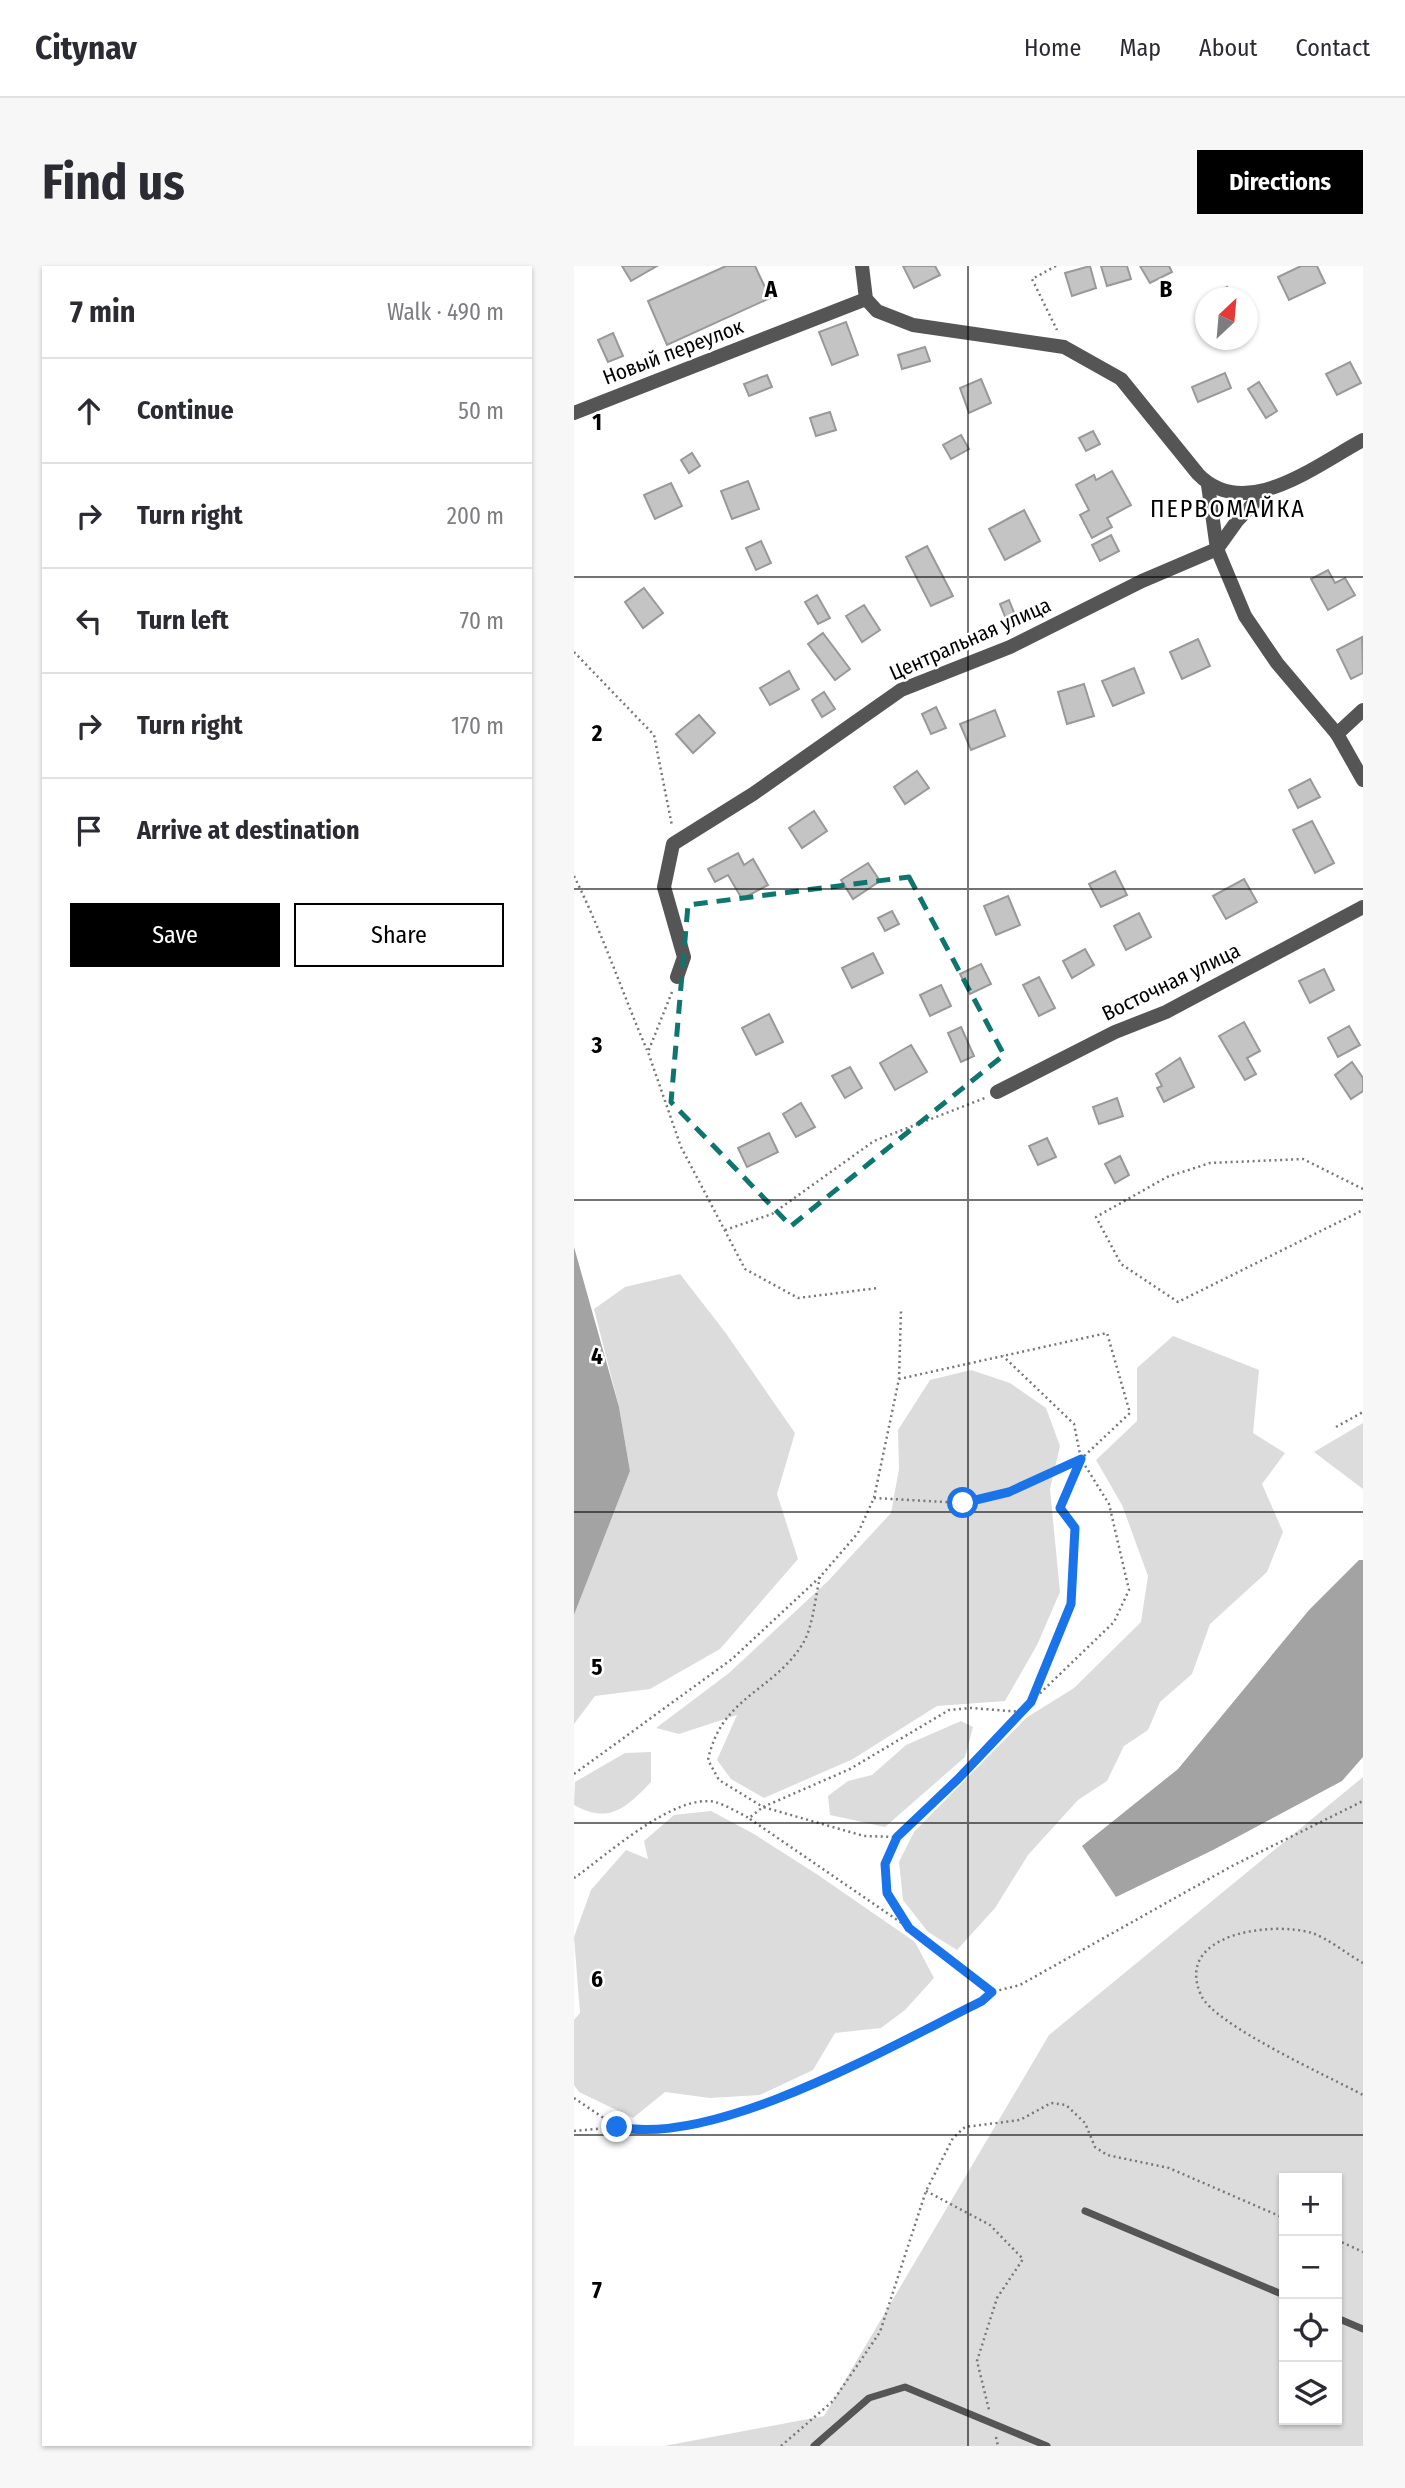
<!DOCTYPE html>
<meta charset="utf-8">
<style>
:root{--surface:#fff;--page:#f7f7f7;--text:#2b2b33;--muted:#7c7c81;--line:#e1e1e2;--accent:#000}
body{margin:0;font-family:"Fira Sans Condensed",sans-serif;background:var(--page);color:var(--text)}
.controls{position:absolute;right:21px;bottom:21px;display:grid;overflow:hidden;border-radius:0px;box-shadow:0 2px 5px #0004}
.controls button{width:63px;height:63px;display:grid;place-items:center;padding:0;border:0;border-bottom:2px solid var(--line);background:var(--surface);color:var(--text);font:35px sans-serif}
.compass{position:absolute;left:621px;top:21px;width:63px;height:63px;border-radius:50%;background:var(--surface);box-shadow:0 2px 5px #0004;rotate:26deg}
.stop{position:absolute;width:21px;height:21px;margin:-16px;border:5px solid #1a73e8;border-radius:50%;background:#fff}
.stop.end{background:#1a73e8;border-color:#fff;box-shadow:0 2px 7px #0008}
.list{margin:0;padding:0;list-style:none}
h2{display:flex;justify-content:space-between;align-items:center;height:91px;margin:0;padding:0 28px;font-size:30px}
h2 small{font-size:23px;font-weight:400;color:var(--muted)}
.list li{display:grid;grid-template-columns:46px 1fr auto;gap:21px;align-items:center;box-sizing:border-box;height:105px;padding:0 28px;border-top:2px solid var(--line)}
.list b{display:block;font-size:26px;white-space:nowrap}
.list em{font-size:23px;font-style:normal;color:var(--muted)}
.actions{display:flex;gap:14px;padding:21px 28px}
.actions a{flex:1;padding:16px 0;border:2px solid var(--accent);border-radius:0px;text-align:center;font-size:24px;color:var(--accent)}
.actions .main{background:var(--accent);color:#fff}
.icon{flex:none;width:38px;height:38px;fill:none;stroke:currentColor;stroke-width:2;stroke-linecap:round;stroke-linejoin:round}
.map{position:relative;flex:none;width:789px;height:2180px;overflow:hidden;border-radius:0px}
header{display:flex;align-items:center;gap:42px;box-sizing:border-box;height:98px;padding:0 35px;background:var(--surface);border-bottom:2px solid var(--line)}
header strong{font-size:33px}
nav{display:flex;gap:38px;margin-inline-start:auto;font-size:24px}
.intro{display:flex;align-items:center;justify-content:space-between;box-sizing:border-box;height:168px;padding:0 42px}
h1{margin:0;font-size:49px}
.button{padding:18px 32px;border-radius:0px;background:var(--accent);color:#fff;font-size:24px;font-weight:700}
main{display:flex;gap:42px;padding:0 42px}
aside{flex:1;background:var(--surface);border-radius:0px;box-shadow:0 2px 5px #0004}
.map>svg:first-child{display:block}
.green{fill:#dcdcdc;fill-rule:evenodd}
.water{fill:#a3a3a3}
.building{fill:#c4c4c4;stroke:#999;stroke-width:2}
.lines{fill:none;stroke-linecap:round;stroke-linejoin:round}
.path{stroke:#777;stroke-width:2.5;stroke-dasharray:2 3.5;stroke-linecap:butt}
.service{stroke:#555;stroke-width:7}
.minor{stroke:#555;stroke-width:14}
.tertiary{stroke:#555;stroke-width:14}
.route{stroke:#1a73e8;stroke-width:9}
.marked{fill:none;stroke:#0f766e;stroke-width:5;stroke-dasharray:14 9;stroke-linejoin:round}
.grid{fill:none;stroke:#000;stroke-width:2;stroke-opacity:0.55}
.labels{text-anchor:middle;stroke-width:5;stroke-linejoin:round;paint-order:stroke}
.street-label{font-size:21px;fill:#000;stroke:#fff}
.quarter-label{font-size:24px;letter-spacing:2px;fill:#000;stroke:#fff}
.grid-label{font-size:23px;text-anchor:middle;font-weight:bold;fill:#000;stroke:#fff;stroke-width:5;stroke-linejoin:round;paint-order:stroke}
</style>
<header>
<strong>Citynav</strong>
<nav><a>Home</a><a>Map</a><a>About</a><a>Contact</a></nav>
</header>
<div class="intro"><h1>Find us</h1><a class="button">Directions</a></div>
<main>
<aside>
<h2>7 min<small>Walk · 490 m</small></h2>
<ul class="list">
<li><svg class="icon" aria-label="ahead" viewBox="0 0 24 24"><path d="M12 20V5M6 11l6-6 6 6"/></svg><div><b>Continue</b></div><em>50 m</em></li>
<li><svg class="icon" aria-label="right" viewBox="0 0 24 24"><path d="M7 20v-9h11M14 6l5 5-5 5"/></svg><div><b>Turn right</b></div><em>200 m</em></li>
<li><svg class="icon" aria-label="left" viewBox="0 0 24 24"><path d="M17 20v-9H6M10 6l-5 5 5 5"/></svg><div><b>Turn left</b></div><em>70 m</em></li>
<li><svg class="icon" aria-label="right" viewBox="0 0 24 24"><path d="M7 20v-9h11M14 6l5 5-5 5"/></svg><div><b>Turn right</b></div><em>170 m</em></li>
<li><svg class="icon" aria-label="arrive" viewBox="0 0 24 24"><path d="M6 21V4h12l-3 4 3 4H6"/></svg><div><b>Arrive at destination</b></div></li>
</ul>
<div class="actions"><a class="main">Save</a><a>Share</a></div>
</aside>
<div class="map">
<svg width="789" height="2180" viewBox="0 0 789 2180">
<rect width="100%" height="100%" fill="#fff"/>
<g class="green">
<path d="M106,1008L151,1066L221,1167L203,1228L224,1293L146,1383L76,1423L21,1430L0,1458V1349L56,1205L45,1141L20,1043L51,1021Z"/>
<path d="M599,1070L685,1104L679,1167L711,1187L688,1218L709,1266L693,1306L636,1358L618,1408L586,1436L574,1464L550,1480L533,1515L504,1534L454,1589L421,1642L383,1684L354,1666L329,1634L325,1596L340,1566L452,1452L500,1422L567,1356L574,1310L548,1239L522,1194L563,1155V1102Z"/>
<path d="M397,1104L436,1117L472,1142L486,1180L476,1223L486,1326L463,1379L431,1435L363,1440L279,1493L190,1532L157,1513L143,1494L163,1449L105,1468L82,1462L155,1407L254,1315L317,1247L325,1203L324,1164L356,1114Z"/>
<path d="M789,1157V1223L740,1186Z"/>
<path d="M387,1455L399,1461L391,1491L311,1561L256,1549L254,1530L274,1515L298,1509L332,1479Z"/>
<path d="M77,1486V1516C53,1541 35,1559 0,1539L1,1516L51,1487Z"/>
<path d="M789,1511V2180H90L250,2150L475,1769ZM710,1912H763V2154H710Z"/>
<path d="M137,1545L180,1568L244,1609L341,1676L360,1712L331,1744L307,1762L261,1767L239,1804L186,1829L136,1832L91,1826L59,1852L5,1826L0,1819V1754L6,1747L0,1671L17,1624L52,1584L74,1593L70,1575L100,1549Z"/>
</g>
<g class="water">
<path d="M0,981L45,1141L56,1205L0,1349Z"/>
<path d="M785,1294H789V1491L768,1515L639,1584L542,1631L508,1580L604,1503L735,1344Z"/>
</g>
<g class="building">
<path d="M48,0H83L57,15Z"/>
<path d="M152,0H181L196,32L93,79L74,35Z"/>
<path d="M329,0H361L366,9L340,22Z"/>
<path d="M516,0L522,22L498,30L491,7Z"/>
<path d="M527,0H553L557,13L533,20Z"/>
<path d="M566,0H595L598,6L576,17Z"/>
<path d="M727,0H743L751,17L715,34L704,11Z"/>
<path d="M653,21L659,32H634Z"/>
<path d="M272,56L284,89L258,99L245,66Z"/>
<path d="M39,67L49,90L34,96L24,74Z"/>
<path d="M351,81L356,95L328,103L324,89Z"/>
<path d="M776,96L787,117L763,129L752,108Z"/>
<path d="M651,107L657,122L624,136L618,121Z"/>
<path d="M193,109L198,121L175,130L170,118Z"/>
<path d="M407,113L417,137L395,147L386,122Z"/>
<path d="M685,116L703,145L692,152L674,123Z"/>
<path d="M256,146L262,164L242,170L236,152Z"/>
<path d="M519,165L526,178L512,185L505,172Z"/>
<path d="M387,169L395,183L377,193L369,179Z"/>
<path d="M118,187L126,200L115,207L107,194Z"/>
<path d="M538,205L557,239L533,252L538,261L518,272L506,249L515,244L502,219L520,209L522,214Z"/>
<path d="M174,215L185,243L158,253L147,225Z"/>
<path d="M97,217L108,240L81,253L70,229Z"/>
<path d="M450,244L466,275L431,294L415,263Z"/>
<path d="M537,269L545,285L526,295L518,279Z"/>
<path d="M187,275L197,297L182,304L172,282Z"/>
<path d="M353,280L379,330L357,340L332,291Z"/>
<path d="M754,304L761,317L771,312L781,329L754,344L737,313Z"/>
<path d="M70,322L89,347L69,362L51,336Z"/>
<path d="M243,329L256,352L244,358L231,336Z"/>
<path d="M435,334L441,349L432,353L426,338Z"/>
<path d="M290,339L306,364L288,376L272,350Z"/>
<path d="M249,367L276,403L261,414L234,378Z"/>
<path d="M788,371L789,407L777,413L763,384Z"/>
<path d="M624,373L636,400L608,413L596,386Z"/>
<path d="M560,402L570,427L539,440L528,415Z"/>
<path d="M215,405L225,423L196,439L186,422Z"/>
<path d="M510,418L520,450L493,458L484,426Z"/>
<path d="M250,426L261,443L248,451L238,434Z"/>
<path d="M362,441L372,462L357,468L348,448Z"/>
<path d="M421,444L431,470L397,484L386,458Z"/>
<path d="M125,449L141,467L119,487L102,468Z"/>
<path d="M343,505L355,522L331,538L320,521Z"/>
<path d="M736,513L746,531L724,542L715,524Z"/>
<path d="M240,545L253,565L228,582L215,562Z"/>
<path d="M738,555L760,597L741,607L719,564Z"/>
<path d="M164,587L170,599L179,593L194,619L168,633L154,609L141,616L134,603Z"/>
<path d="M294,597L306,615L279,633L267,614Z"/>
<path d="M541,605L553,629L527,641L515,618Z"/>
<path d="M670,613L683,636L652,653L639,630Z"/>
<path d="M434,630L446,659L422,669L410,640Z"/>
<path d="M318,645L325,658L311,665L304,652Z"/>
<path d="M565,647L577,671L552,684L540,660Z"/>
<path d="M511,683L520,699L498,712L489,695Z"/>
<path d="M299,687L309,707L278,722L268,702Z"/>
<path d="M407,698L417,718L396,728L386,708Z"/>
<path d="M750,703L760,724L736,737L725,715Z"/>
<path d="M465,711L481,742L465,750L449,719Z"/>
<path d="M367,719L377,740L356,750L346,729Z"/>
<path d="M195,748L209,776L182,789L168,762Z"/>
<path d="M670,756L686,785L673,792L682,808L671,814L645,770Z"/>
<path d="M775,760L786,779L764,791L754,772Z"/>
<path d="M387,761L400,790L387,796L374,767Z"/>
<path d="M337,779L353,806L321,824L306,797Z"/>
<path d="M606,792L620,821L590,836L583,822L588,820L582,808Z"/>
<path d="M778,796L789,812V825L777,833L761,809Z"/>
<path d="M276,801L288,822L271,832L258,810Z"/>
<path d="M543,832L549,850L525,858L519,841Z"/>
<path d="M227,837L241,861L222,871L209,848Z"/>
<path d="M195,867L204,886L173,901L164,882Z"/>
<path d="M473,872L482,891L464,899L455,880Z"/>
<path d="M546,890L555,909L541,917L531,898Z"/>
</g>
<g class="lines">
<g class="path">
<path d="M482,0L458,13L483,64"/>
<path d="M0,386L80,469L98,560"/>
<path d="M0,610C28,666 48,726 73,784"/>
<path d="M98,726L74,786L107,881L171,1003L224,1032L304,1022"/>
<path d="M789,923L729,893L636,897L593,911L522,951L547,998L604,1036L789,944"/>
<path d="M151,964L198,948L300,875L411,832"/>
<path d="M762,1161L789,1146"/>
<path d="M300,1232L389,1237L435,1226L507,1193L556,1147L533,1067L325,1113"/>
<path d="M246,1311C241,1332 239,1362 228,1379C198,1426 147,1431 134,1494L145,1514L189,1541L276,1503L375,1444L397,1442L448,1446"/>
<path d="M458,1435L540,1356L555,1324L535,1238L507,1193"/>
<path d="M0,1508L158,1393L246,1311L284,1267L300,1232L325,1113L327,1044"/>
<path d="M176,1553L332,1660"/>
<path d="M0,1612C32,1590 100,1527 141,1536C152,1539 165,1547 175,1552L189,1541L290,1570L323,1571"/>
<path d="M789,1697C773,1688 755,1673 738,1667C699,1655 599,1667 627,1729C640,1759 756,1811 789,1829"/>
<path d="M416,1725L335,1662L313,1627L311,1598L323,1571L384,1513L457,1436L497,1338L501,1262L486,1242L507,1193L500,1158L429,1090"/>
<path d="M0,1832L43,1861"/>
<path d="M0,1865L43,1861L68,1866L99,1863L206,1833L408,1735L418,1726L446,1719L658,1600L789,1535"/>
<path d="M352,1925L416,1959L449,1993L423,2032L403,2095L415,2144"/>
<path d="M763,1974L789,1986"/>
<path d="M422,2171L424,2180"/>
<path d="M207,2180L259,2135L306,2066L352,1925L379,1872L391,1861L446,1854L477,1837L492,1839L511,1857L521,1881L533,1889L595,1902L710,1952"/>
</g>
<g class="service">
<path d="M511,1945L710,2029"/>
<path d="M763,2052L789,2063"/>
<path d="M240,2180L295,2132L331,2121L473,2180"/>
</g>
<g class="minor">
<path d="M0,147L292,33"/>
<path d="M691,225L663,255L643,283L671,350L703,397L763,468L789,514"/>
<path d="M763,468L789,444"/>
<path d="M103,711L110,691L90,621L99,578L179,528L327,424L436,381L568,315L643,283L634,219"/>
<path d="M423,826L541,766L592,746L789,641"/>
</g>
<path class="tertiary" d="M288,0L292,33L303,45L339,59L490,81L547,113L624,208C671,257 742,199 789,174"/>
</g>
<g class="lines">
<path class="route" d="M43,1861C143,1881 317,1780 408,1735L418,1726L335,1662L313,1627L311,1598L323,1571L384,1513L457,1436L497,1338L501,1262L486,1242L507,1193L435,1226L389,1237"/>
</g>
<path class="marked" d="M335,611L430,789L217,960L97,836L114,639Z"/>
<path class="grid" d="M394,0V2180M0,311H789M0,623H789M0,934H789M0,1246H789M0,1557H789M0,1869H789"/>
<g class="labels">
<g class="street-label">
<text transform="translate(99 86) rotate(-21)" y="7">Новый переулок</text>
<text transform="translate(396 373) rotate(-24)" y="7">Центральная улица</text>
<text transform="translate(597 716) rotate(-26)" y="7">Восточная улица</text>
</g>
<g class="quarter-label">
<text x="654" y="251">ПЕРВОМАЙКА</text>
</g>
</g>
<g class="grid-label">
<text x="197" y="31">A</text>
<text x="592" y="31">B</text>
<text x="23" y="164">1</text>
<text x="23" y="475">2</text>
<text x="23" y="787">3</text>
<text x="23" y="1098">4</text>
<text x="23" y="1409">5</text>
<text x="23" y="1721">6</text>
<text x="23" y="2032">7</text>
</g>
</svg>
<div class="controls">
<button>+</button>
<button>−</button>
<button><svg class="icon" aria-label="locate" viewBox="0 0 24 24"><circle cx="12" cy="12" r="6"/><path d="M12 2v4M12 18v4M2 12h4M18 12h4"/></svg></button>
<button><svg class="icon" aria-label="layers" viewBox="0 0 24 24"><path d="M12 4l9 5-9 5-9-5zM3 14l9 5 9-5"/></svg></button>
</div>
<svg class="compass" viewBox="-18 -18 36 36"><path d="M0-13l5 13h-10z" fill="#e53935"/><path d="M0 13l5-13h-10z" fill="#7c7c81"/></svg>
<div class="stop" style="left:389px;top:1237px"></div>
<div class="stop end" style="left:43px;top:1861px"></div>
</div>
</main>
